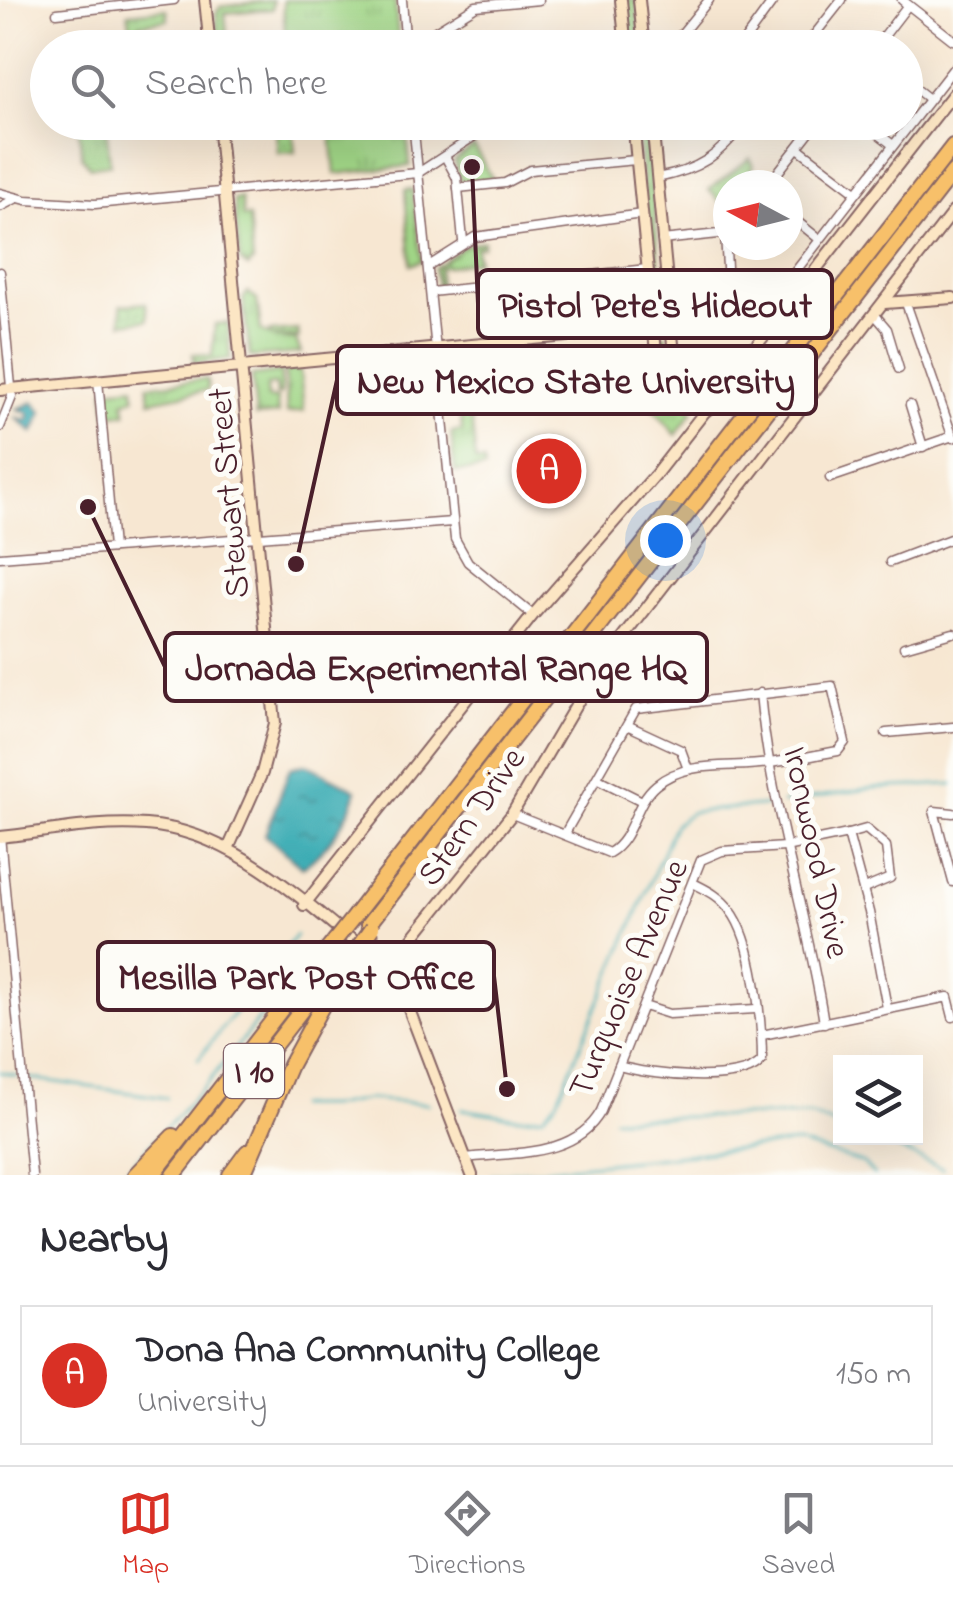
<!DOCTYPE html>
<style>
:root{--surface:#fff;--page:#f2f2f3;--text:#2b2b33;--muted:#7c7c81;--line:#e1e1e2;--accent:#d93025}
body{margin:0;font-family:"Indie Flower",sans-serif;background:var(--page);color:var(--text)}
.controls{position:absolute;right:30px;bottom:30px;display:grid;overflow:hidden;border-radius:0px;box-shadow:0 10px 40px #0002}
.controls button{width:90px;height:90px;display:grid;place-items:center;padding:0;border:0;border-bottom:2px solid var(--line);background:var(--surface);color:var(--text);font:50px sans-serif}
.compass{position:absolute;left:713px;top:170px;width:90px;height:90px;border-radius:50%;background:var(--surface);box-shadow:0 10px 40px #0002;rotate:277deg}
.you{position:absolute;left:665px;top:540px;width:35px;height:35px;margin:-25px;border:8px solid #fff;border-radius:50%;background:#1a73e8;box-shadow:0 0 0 15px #1a73e833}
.badge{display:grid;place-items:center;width:65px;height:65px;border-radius:50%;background:var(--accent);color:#fff;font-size:32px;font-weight:700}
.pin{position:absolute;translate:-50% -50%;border:5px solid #fff;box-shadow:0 2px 10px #0006}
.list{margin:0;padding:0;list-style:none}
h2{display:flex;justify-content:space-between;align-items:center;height:130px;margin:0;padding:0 40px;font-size:42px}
h2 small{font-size:32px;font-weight:400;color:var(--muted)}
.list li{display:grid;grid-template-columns:65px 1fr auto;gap:30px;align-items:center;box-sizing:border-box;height:140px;margin:0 20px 20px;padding:0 20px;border:2px solid var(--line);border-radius:0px}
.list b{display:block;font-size:38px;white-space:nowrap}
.list p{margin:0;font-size:32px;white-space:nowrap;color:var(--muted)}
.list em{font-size:32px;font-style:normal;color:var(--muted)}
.icon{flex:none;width:55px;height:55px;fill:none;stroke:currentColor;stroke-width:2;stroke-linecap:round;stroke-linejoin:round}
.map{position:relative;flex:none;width:953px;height:1175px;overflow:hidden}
.search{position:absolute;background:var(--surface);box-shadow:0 10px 40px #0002;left:30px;right:30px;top:30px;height:110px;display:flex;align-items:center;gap:25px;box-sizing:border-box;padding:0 35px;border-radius:55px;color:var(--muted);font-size:38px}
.sheet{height:290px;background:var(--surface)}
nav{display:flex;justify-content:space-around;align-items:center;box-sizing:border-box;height:140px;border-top:2px solid var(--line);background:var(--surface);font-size:28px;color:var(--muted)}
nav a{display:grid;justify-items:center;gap:5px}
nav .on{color:var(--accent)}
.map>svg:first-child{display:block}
.grass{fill:url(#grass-tufts);stroke:#757a58;stroke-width:2.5}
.garden{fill:url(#garden-dots);stroke:#757a58;stroke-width:2.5}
.water{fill:url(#water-ripples);stroke:#426670;stroke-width:2.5}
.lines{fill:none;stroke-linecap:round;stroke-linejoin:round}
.stream{stroke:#3bacb4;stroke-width:2.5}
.street-casing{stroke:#876565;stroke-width:11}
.secondary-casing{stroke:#876565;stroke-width:14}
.highway-casing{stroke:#876565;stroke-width:18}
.street{stroke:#fff;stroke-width:8}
.secondary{stroke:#fce6c4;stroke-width:10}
.highway{stroke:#f7c06b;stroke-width:14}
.highway-bridge-casing{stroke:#876565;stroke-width:18;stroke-linecap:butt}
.highway-bridge{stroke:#f7c06b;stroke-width:14}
.labels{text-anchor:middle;stroke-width:10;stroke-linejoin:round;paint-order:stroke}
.shield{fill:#fdfcf7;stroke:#806168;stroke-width:2.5}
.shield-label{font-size:32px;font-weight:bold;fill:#4a1f2b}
.street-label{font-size:35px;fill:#4a1f2b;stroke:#fdfcf7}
.leader{fill:none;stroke:#4a1f2b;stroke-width:4}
.callout-dot{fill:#4a1f2b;stroke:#fdfcf7;stroke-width:4}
.callout{fill:#fdfcf7;stroke:#4a1f2b;stroke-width:4}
.callout-label{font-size:38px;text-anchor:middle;font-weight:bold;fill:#4a1f2b}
</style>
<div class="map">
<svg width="953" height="1175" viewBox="0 0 953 1175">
<defs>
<pattern id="grass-tufts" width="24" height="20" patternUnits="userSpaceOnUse" patternTransform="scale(2.5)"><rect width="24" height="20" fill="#a0d586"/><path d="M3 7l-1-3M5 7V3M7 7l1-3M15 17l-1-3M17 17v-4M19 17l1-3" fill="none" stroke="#8bb674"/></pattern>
<pattern id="garden-dots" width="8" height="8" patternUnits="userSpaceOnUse" patternTransform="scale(2.5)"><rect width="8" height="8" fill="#a0d586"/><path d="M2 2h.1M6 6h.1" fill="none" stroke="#8bb674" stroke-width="1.8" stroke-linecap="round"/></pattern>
<pattern id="water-ripples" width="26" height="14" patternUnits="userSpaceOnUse" patternTransform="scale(2.5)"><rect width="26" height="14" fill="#3bacb4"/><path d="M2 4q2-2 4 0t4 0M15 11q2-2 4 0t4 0" fill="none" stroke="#348b93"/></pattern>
</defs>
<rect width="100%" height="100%" fill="#fdfcf7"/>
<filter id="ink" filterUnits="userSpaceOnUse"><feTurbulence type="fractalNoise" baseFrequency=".01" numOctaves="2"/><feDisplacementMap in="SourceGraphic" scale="20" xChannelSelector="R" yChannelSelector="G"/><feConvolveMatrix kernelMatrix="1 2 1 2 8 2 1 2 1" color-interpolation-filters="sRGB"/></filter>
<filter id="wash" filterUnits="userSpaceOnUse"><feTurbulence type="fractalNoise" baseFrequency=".0048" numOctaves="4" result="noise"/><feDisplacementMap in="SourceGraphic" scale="40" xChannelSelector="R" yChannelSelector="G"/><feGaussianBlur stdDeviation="2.25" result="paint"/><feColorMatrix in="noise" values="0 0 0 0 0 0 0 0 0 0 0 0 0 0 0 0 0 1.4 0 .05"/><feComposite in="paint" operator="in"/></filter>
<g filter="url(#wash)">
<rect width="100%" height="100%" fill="#f7e7d2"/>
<g class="grass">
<path d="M273,0L272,9L225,13L228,47H219L216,14L220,7Z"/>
<path d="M395,0L399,47H286L283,0Z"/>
<path d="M625,0H636L640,47H629Z"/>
<path d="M167,9L168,20L140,24L142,47H134L128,13Z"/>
<path d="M78,123H106L110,164L90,167L82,157Z"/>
<path d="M330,123H406L410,166L335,174Z"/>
<path d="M637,123H647L664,319H656Z"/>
<path d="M474,146L493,180L462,182L454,161Z"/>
<path d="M750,158L753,167L738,185H728L723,205L709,190Z"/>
<path d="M412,189L422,261L411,265L405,190Z"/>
<path d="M241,198L243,217H249L253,261L248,267L240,261L234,200Z"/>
<path d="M248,292L257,300L261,331L271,336L269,332L298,330L299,338L273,337L296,340L301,353L250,357L243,299Z"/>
<path d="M146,303L148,320L122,323L121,305Z"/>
<path d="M228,323L230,359L194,363L193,354L212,356L215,324Z"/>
<path d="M666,335L675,366L707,392L702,400L662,367L658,336Z"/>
<path d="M466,367L476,462H484L485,469L455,472L451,433L462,431L456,370Z"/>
<path d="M300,370L304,411L287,413L285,371Z"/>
<path d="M281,372V394L276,395L275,385L267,386L268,398L277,399L278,414L256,416L252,376Z"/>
<path d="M207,379L208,390L150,401L148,385Z"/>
<path d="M664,383L693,411L676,435L650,405Z"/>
<path d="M134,386L135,397L124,402L126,413L107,414L105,389Z"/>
</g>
<g class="garden">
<path d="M275,123H292L295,152L278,153Z"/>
<path d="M483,241V246L476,247L477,261L439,268L440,287H437L434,268L466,245Z"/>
</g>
<g class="water">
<path d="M34,402L43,412L33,433L17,418L28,420L29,413L18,409Z"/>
<path d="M306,764L356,790C357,808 319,861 302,867L265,835L290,768Z"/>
</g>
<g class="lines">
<g class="stream">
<path d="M782,803L873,788L953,784"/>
<path d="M198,1059L296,935"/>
<path d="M0,1072L17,1076"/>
<path d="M27,1078L167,1098"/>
<path d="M296,1106H333L368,1099L428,1104"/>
<path d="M462,1109L518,1118L543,1116L557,1101L675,824L692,812L771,805"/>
<path d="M613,1118L810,1115L840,1126"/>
<path d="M874,1138L943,1169"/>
<path d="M122,1175L207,1084L306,960"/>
<path d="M492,1175L797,1143L863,1163L874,1175"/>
</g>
</g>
</g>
<g filter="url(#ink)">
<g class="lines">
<defs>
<g id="street">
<path d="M402,0L406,48"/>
<path d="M902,0L953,40"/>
<path d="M57,13L174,0"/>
<path d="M406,43L429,35L476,6L539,0"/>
<path d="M670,48L709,0"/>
<path d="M739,48L774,0"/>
<path d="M804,48L842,0"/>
<path d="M875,48L908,5"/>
<path d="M906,81L929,99"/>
<path d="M413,122L455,539L468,562L533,615"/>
<path d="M863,122L893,145"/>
<path d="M652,128L671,122"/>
<path d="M798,148L856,192"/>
<path d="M446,158L457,178L463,241"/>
<path d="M657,178C699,170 719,156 745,122"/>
<path d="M768,185L817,122"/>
<path d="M458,188L505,183L530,170L636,160"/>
<path d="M0,193L26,200L95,204L418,173L496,122"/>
<path d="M0,207L17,198"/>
<path d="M788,214L819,239"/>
<path d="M725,234L728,284"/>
<path d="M662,240L728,233"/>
<path d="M429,266L475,237L642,214"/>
<path d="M0,272L12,397L0,427"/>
<path d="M431,292L647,269"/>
<path d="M906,303L953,438"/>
<path d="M875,315L887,329L899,369"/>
<path d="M671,326L763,313L953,69"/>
<path d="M98,380L113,548"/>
<path d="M910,405L923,447"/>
<path d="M830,478L953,436"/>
<path d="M0,557L452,522"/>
<path d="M890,562L953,538"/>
<path d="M904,647L953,633"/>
<path d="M760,693C770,806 807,912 824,1023"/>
<path d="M629,726L681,750L688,769"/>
<path d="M886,733L953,727"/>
<path d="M598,779L640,800"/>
<path d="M953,813L934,811L953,882"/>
<path d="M512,814L609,853C634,839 633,804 656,785C687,759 731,769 769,763C792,760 815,755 838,751L845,742L832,686L636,709L564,835"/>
<path d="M848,834L866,829L886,846L890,878L864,889"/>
<path d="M0,836L32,1175"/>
<path d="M644,1006L669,1014L756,1009"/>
<path d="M762,1035L948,997L953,1017"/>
<path d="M619,1066C648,1075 743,1086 762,1060C762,1022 754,940 730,910C720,896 707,890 693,883"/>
<path d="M465,1158C513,1152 575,1158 601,1111L701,860L722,851L785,847L848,834L869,912L887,1008"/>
</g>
<g id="secondary">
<path d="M205,0L210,48"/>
<path d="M621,0L626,48"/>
<path d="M639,0L644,48"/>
<path d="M218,122L275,723L262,773L228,849"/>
<path d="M633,122L657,362L662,373L707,410"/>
<path d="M652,122L674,355L718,395"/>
<path d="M885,303L953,298"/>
<path d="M0,390L671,326"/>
<path d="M0,837C48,832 98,821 146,825C240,831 317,915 388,969L402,991L472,1175"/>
<path d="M304,905L533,615L656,474L953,94"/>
<path d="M388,969L512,814L590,681L953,212"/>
</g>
<g id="highway">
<path d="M355,915L953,146"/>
<path d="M368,925L953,172"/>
<path d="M135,1175L173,1136"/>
<path d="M153,1175L321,958"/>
<path d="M174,1175L334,968"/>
<path d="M230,1175L247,1152"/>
<path d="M243,1175L290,1065L340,973"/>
</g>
</defs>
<use href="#street" class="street-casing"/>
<use href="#secondary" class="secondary-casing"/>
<use href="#highway" class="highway-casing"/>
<use href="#street" class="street"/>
<use href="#secondary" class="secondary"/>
<use href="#highway" class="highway"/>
<defs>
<g id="highway-bridge">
<path d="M321,958L355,915"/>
<path d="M340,973L372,928"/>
</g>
</defs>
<use href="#highway-bridge" class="highway-bridge-casing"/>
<use href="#highway-bridge" class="highway-bridge"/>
</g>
</g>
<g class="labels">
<rect class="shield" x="224" y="1044" width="60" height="54" rx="8"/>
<g class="shield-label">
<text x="254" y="1082">I 10</text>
</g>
<g class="street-label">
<text transform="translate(227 493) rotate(-95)" y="12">Stewart Street</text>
<text transform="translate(470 816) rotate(-55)" y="12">Stern Drive</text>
<text transform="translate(818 852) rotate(78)" y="12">Ironwood Drive</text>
<text transform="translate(627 978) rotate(-67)" y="12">Turquoise Avenue</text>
</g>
</g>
<path class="leader" d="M472 167L478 304M296 564L337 380M88 507L165 667M507 1089L494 976"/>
<g class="callout-dot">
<circle cx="472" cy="167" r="10"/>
<circle cx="296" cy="564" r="10"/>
<circle cx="88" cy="507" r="10"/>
<circle cx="507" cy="1089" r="10"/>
</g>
<g class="callout">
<rect x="478" y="270" width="354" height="68" rx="10"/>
<rect x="337" y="346" width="479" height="68" rx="10"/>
<rect x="165" y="633" width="542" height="68" rx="10"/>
<rect x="98" y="942" width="396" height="68" rx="10"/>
</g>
<g class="callout-label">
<text x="655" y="317">Pistol Pete's Hideout</text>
<text x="576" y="393">New Mexico State University</text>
<text x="436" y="680">Jornada Experimental Range HQ</text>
<text x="296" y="989">Mesilla Park Post Office</text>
</g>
</svg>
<div class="controls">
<button><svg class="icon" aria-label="layers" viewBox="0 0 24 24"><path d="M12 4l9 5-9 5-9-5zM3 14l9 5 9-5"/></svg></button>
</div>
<svg class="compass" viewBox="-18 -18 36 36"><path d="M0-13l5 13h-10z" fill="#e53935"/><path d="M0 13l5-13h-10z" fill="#7c7c81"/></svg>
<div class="you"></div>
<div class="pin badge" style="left:549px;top:471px">A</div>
<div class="search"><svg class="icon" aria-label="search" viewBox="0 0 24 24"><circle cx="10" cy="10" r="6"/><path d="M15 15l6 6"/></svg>Search here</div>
</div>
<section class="sheet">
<h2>Nearby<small></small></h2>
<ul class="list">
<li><span class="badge">A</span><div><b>Dona Ana Community College</b><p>University</p></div><em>150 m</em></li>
</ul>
</section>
<nav>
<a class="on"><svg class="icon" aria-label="map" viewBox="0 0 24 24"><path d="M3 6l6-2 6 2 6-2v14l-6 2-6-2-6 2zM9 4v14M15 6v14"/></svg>Map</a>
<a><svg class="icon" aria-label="directions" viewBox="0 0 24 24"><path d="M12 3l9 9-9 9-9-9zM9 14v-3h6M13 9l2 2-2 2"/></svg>Directions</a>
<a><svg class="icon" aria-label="saved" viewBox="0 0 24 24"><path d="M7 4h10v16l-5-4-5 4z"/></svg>Saved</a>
</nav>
